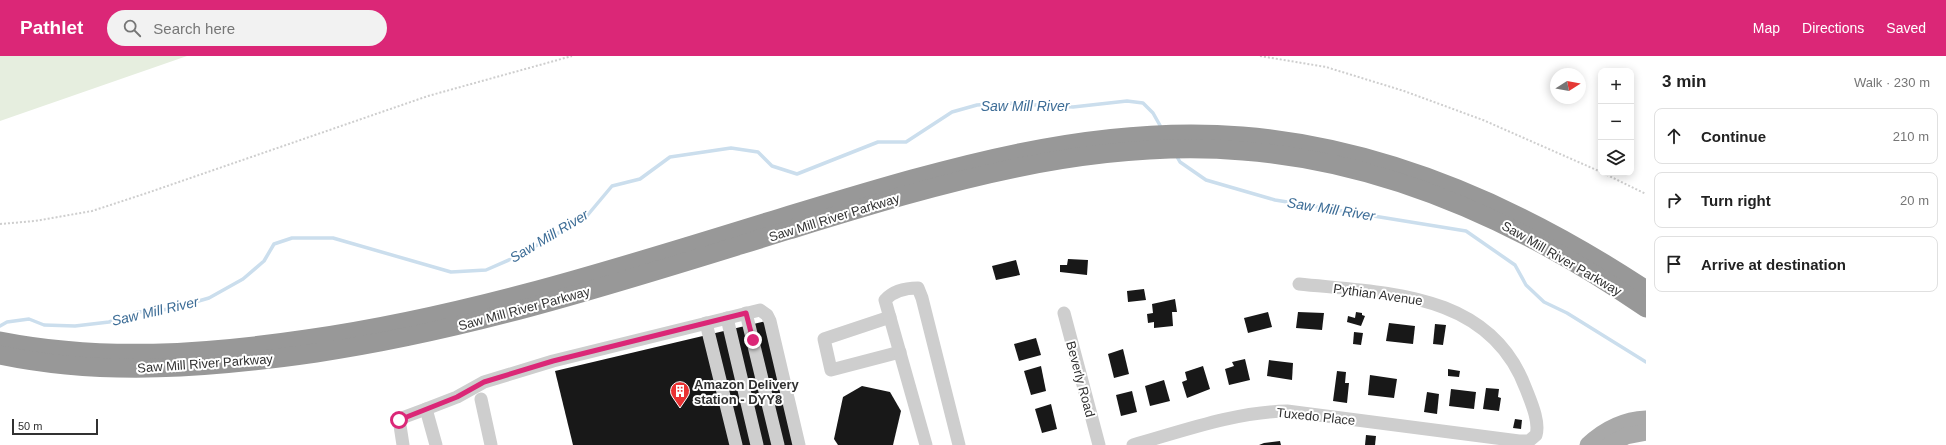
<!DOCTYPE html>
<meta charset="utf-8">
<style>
:root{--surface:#fff;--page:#f2f2f2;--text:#222;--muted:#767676;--line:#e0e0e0;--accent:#db2777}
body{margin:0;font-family:Arial,sans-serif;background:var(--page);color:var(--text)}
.controls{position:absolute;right:12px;top:12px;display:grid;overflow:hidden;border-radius:8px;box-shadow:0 2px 10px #0003}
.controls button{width:36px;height:36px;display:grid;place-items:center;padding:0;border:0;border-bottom:1px solid var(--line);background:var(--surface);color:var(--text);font:20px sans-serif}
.compass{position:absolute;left:1550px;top:12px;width:36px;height:36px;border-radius:50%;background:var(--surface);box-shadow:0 2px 10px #0003;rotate:79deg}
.scale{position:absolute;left:12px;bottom:10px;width:86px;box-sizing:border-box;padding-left:4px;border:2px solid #313131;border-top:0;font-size:11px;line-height:14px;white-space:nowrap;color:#313131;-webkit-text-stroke:3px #fff;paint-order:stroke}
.stop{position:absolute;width:12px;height:12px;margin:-9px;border:3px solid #db2777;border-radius:50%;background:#fff}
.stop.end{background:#db2777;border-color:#fff;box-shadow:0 1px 4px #0008}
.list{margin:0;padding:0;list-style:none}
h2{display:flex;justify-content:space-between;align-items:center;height:52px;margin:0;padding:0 16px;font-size:17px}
h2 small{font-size:13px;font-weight:400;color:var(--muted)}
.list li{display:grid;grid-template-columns:26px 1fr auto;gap:12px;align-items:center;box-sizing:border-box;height:56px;margin:0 8px 8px;padding:0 8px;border:1px solid var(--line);border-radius:8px}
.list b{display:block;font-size:15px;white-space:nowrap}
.list em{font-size:13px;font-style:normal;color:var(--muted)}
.icon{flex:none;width:22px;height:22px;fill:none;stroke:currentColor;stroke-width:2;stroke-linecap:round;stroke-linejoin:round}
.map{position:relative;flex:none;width:1646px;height:389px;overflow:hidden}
header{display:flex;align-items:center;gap:24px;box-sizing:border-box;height:56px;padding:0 20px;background:var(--accent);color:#fff}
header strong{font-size:19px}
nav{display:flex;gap:22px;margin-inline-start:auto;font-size:14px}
.search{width:280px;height:36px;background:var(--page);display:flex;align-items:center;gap:10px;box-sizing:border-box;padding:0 14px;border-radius:22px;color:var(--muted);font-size:15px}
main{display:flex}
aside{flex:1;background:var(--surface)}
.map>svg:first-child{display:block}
.green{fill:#e6eedf}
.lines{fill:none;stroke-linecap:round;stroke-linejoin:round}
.stream{stroke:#cbdeed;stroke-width:3.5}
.building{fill:#181818}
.path{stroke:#cecece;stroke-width:2;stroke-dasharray:2 2;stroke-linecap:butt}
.minor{stroke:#cecece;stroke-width:13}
.major{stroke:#a9a9a9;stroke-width:17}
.highway{stroke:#989898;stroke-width:19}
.route{stroke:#db2777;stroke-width:5}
.labels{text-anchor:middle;stroke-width:4;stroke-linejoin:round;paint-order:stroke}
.street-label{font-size:13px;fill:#313131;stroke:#fff}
.poi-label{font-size:13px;font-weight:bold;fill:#313131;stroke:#fff;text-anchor:start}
.water-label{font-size:14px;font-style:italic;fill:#3c6c96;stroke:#fff}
</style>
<header>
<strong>Pathlet</strong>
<div class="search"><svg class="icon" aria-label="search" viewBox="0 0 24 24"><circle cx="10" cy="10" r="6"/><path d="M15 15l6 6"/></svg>Search here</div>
<nav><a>Map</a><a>Directions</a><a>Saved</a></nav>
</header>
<main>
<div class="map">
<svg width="1646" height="389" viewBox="0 0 1646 389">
<rect width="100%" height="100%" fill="#fff"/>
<path class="green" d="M0,0H187L0,65Z"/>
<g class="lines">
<g class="stream">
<path d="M1176,99L1180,106L1206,124L1275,144L1466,175L1515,209L1526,229L1544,246L1567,257L1646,306"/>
<path d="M0,270L7,266L29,263L44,269L75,270L109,266L138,256L171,253L209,242L243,223L264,205L274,188L292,182H333L451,216L486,214L518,200L586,161L612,130L640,123L670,101L731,92L758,96L772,110L797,118L878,86H906L952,56L977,49L1004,47L1073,51L1127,45L1143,47L1153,57L1162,73"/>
</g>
</g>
<g class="building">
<path d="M1068,203L1088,204L1087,219L1060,216V209H1067Z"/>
<path d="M1016,204L1020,219L996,224L992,210Z"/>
<path d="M1144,233L1146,244L1128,246L1127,235Z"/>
<path d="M1175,243L1177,256H1172L1173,270L1154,272V266L1148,267L1147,258L1153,257L1152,248Z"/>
<path d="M1268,256L1272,271L1248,277L1244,262Z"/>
<path d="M1298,256L1324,257L1322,274L1296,272Z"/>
<path d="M1356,256L1362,257V259L1365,260L1361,270L1347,266L1348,260L1355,262Z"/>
<path d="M775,263L804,389H573L555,315Z"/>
<path d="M1389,267L1415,270L1413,288L1386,285Z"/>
<path d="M1435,268L1446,269L1443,289L1433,288Z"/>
<path d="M1354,276L1363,277L1361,289L1353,288Z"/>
<path d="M1036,282L1041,299L1019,305L1014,288Z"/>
<path d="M1123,293L1129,318L1114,322L1108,298Z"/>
<path d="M1245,303L1250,324L1229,329L1225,313L1234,310L1232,306Z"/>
<path d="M1269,304L1293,307L1292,324L1267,320Z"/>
<path d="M1041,310L1046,335L1031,339L1024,315Z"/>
<path d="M1203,310L1210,333L1187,342L1182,326L1187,324L1185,316Z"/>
<path d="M1448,313L1460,315L1459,321L1448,320Z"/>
<path d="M1337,315L1346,316L1345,327H1349L1347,347L1333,345Z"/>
<path d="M1370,319L1397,323L1394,342L1368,339Z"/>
<path d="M1164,324L1170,345L1150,350L1145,330Z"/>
<path d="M862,330L890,336L901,355L893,389H838L834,383L843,341Z"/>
<path d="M1486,332L1499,333L1498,341L1501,342L1499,355L1483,353Z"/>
<path d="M1451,333L1476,336L1474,353L1449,350Z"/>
<path d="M1132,335L1137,356L1121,360L1116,339Z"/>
<path d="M1427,336L1439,338L1437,358L1424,356Z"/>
<path d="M1051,348L1057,373L1042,377L1035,353Z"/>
<path d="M1515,363L1522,364L1521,373L1513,372Z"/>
<path d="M1366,379L1376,380L1375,389H1365Z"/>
<path d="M1280,385L1281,389H1259L1264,387Z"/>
</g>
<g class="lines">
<g class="path">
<path d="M1260,0L1326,11L1404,35L1483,64L1601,116"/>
<path d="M1603,117L1646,138"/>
<path d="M0,168L35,165L92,155L147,137L428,40L572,0"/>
</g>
<g class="minor">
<path d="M746,257L778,389"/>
<path d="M1064,257L1099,389"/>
<path d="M890,261L824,283L831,314L900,296"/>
<path d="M727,262L757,389"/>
<path d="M706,267L736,389"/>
<path d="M481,343L491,389"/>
<path d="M403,389L399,363L426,353"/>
<path d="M436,389L426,353L457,341L484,326L553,305L760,254L767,259L770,265L799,389"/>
<path d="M926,389L885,244C893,235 906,232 918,232L922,242L959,389"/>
<path d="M1133,389C1183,375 1235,356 1287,355L1519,385H1529L1536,379C1540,366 1531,346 1526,333C1490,235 1385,237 1299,228"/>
</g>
<g class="major">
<path d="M1588,389C1604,374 1624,364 1646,363"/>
<path d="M1609,389L1626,380L1646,376"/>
</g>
<g class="highway">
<path d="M0,285C102,305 205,298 307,283C469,260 624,210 780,162C930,117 1084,67 1242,80C1389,92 1524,153 1646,234"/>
<path d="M0,299C104,321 212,312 316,297C478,273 633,222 789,174C936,129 1087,82 1243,95C1390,106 1525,169 1646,252"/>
</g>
</g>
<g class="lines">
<path class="route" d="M399,364L457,341L484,326L553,305L746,257L753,284"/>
</g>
<defs>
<symbol id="building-pin" viewBox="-11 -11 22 30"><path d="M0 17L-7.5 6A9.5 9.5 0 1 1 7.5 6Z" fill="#e93132" stroke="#fff"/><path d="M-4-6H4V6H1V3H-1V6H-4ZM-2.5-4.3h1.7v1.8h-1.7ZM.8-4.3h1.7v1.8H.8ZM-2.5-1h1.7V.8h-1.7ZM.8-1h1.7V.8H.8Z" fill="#fff"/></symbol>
</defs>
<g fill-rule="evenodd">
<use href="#building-pin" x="669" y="324" width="22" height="30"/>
</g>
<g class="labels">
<g class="street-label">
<text transform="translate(834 161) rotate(-17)" y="5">Saw Mill River Parkway</text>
<text transform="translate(1562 202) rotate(30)" y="5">Saw Mill River Parkway</text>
<text transform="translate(1378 238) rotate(8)" y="5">Pythian Avenue</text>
<text transform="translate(524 252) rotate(-15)" y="5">Saw Mill River Parkway</text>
<text transform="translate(205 307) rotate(-4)" y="5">Saw Mill River Parkway</text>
<text transform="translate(1081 323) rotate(75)" y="5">Beverly Road</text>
<text transform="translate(1316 360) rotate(6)" y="5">Tuxedo Place</text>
</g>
<g class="poi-label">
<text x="694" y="333">Amazon Delivery<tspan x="694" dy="15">station - DYY8</tspan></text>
</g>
<g class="water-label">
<text x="1025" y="55">Saw Mill River</text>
<text transform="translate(1331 153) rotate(9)" y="5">Saw Mill River</text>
<text transform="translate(549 180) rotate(-31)" y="5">Saw Mill River</text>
<text transform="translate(155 255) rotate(-13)" y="5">Saw Mill River</text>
</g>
</g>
</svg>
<div class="controls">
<button>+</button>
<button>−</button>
<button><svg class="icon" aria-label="layers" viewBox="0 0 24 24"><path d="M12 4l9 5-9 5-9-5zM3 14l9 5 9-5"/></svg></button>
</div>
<svg class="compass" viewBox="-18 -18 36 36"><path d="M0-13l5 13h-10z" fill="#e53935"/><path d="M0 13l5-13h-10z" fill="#767676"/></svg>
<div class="scale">50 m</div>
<div class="stop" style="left:399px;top:364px"></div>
<div class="stop end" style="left:753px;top:284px"></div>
</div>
<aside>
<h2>3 min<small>Walk · 230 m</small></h2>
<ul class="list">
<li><svg class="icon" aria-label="ahead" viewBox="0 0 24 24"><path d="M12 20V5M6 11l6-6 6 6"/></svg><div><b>Continue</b></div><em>210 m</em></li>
<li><svg class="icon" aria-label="right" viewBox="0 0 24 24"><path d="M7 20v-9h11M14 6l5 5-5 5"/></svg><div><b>Turn right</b></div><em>20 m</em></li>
<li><svg class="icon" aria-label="arrive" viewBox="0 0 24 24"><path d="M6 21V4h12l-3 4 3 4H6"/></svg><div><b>Arrive at destination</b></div></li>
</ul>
</aside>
</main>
